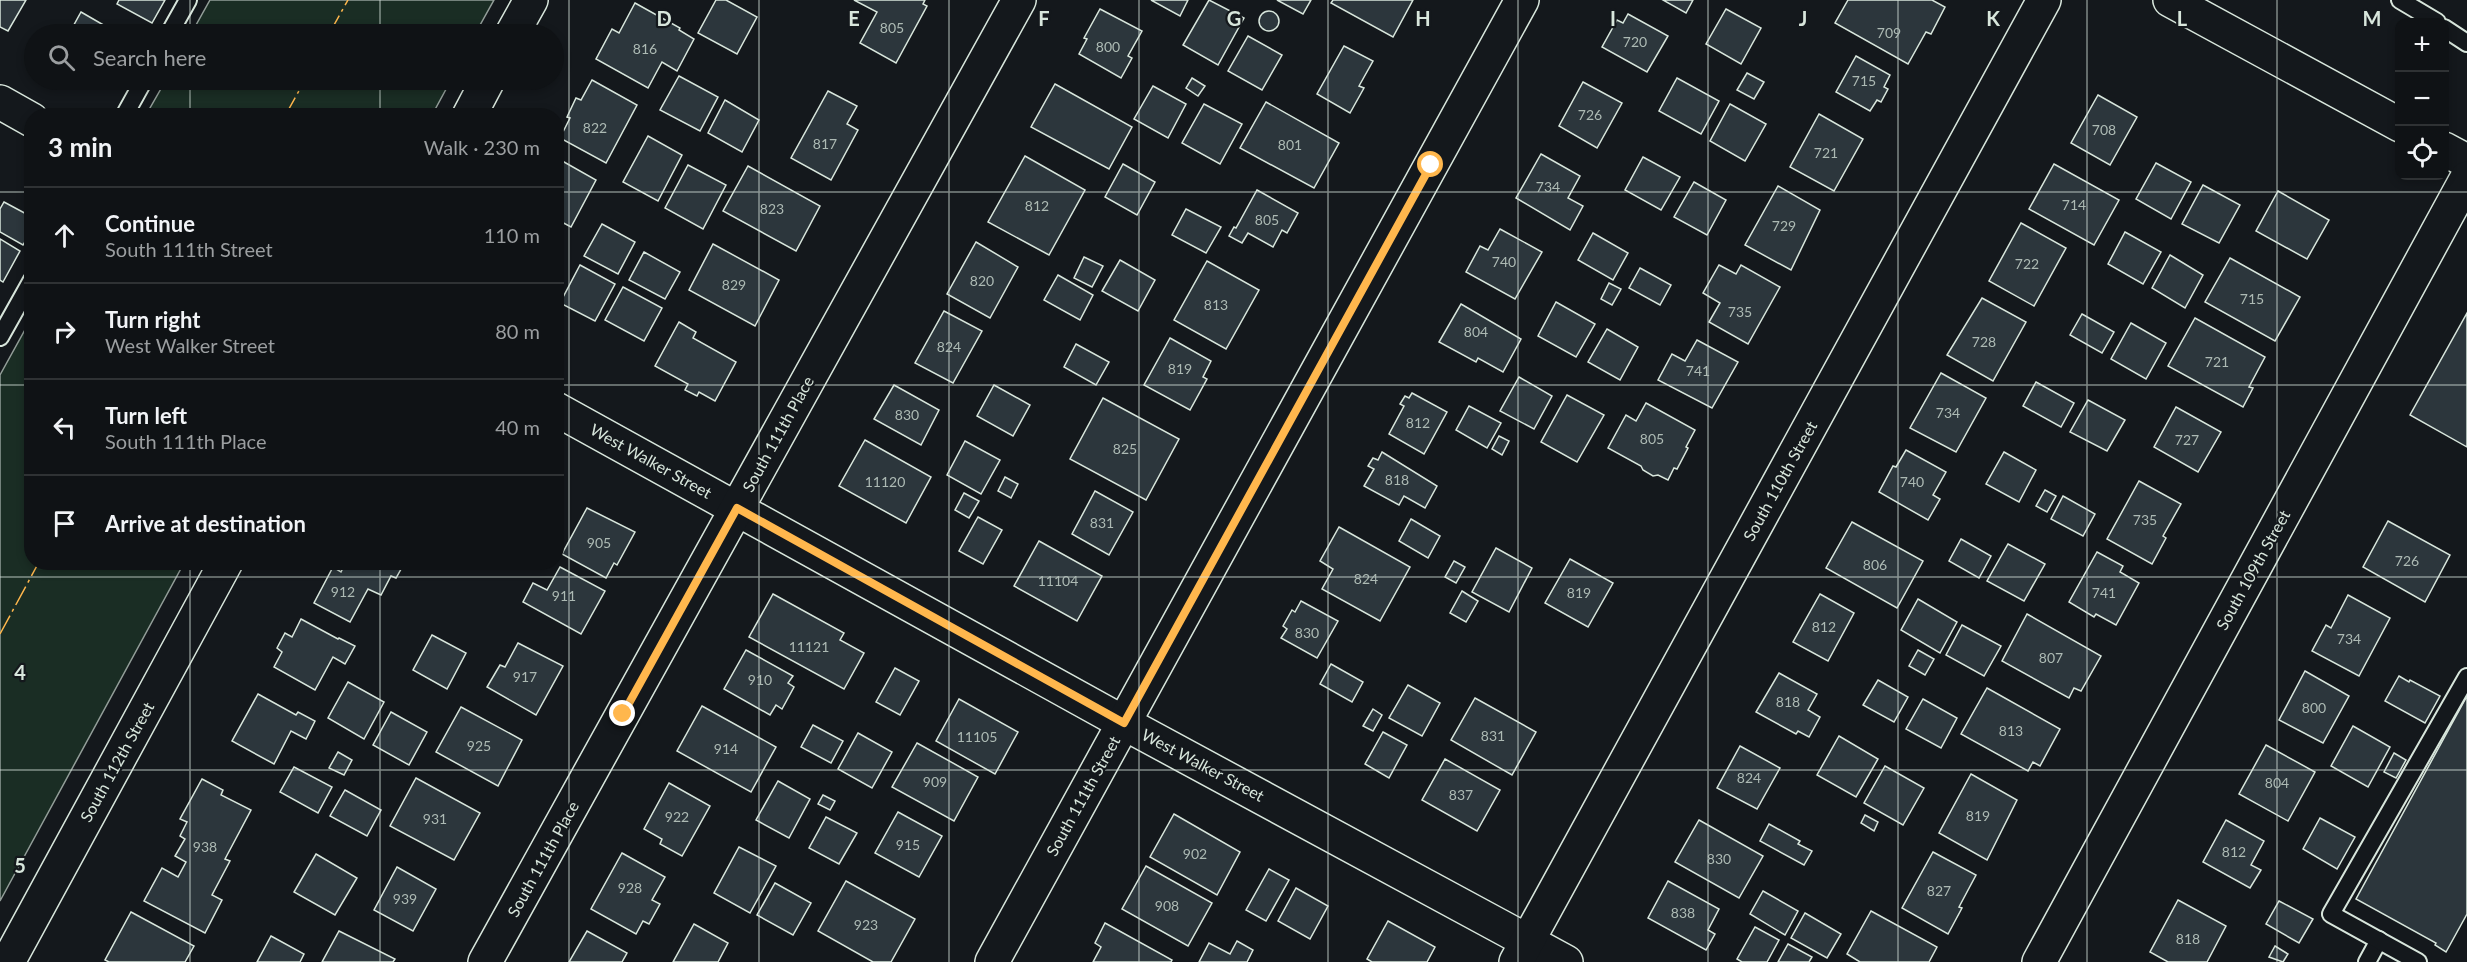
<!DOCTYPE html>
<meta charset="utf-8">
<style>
:root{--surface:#0f1215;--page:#1d2022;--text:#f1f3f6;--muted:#9b9ea0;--line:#2f3234}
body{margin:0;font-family:Lato,sans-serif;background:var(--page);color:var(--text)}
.controls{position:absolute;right:18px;top:18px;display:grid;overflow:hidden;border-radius:12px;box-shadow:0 3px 9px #0003}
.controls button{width:54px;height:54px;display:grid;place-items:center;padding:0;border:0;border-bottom:2px solid var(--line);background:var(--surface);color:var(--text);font:30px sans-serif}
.stop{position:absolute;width:18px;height:18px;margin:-14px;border:4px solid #ffb74d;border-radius:50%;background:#fff}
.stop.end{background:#ffb74d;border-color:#fff;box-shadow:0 2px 6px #0008}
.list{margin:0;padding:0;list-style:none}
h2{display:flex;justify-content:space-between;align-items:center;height:78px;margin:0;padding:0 24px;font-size:26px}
h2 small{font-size:20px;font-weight:400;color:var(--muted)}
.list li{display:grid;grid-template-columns:39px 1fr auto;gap:18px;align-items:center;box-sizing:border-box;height:96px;padding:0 24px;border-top:2px solid var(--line)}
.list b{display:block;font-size:22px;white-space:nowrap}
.list p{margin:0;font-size:20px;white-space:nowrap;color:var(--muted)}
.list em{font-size:20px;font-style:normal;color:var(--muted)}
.icon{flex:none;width:33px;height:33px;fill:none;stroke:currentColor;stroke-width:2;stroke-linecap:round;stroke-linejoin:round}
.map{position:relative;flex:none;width:2467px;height:962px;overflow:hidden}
.search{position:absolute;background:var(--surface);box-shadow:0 3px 9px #0003;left:24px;top:24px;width:540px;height:66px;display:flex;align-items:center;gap:15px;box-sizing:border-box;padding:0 21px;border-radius:33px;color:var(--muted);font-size:22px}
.panel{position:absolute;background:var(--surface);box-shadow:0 3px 9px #0003;left:24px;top:108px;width:540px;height:462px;border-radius:24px}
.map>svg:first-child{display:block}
.green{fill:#1a2d24;stroke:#939e99;stroke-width:1.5}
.building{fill:#2c363c;stroke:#d8e6dc;stroke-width:1.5}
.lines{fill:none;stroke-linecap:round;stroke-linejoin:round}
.service-casing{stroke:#d8e6dc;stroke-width:20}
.minor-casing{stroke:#d8e6dc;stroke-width:36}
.service{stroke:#14181c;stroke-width:16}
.minor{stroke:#14181c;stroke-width:33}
.power{stroke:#ffb74d;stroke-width:1.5;stroke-dasharray:21 4.5 3 4.5;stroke-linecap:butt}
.route{stroke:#ffb74d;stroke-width:8}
.grid{fill:none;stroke:#d8e6dc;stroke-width:1.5;stroke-opacity:0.55}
.labels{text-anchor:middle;stroke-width:4.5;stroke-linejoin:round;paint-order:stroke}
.number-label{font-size:14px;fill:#adbab4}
.street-label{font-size:16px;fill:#d8e6dc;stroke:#14181c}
.grid-label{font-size:20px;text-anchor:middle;font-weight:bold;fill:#d8e6dc;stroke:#14181c;stroke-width:4.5;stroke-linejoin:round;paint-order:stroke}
</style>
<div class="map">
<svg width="2467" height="962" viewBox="0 0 2467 962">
<rect width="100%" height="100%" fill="#14181c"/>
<g class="green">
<path d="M210,0H494L475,34H191Z"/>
<path d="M166,80H451L432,115H146Z"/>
<path d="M31,319L32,562L184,563L0,901V375Z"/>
</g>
<g class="building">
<path d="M0,0H26L8,31L0,27Z"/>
<path d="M119,0H165L152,23L117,4Z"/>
<path d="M716,0H726L757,17L737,54L698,33Z"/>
<path d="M854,0H925L923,4L927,6L896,63L860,43L877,12Z"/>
<path d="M1151,0H1188L1180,16Z"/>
<path d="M1209,0L1244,18L1218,65L1183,45Z"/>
<path d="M1277,0H1311L1303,14Z"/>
<path d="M1333,0H1413L1393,37L1331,3Z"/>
<path d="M1663,0H1693L1686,13Z"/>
<path d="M1848,0H1932L1945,7L1931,34L1926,32L1908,64L1835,23Z"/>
<path d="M635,3L680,28L679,30L694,39L677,71L662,62L648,88L596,59L612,29L619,33Z"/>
<path d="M1100,9L1142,31L1128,56L1132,58L1121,78L1079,54L1087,39L1084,38Z"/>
<path d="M1726,9L1761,28L1741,64L1706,44Z"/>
<circle cx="1269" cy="21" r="10"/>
<path d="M81,12L114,31L112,34H74L70,32Z"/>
<path d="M1628,14L1668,36L1647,72L1602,47L1617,20L1623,23Z"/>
<path d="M1248,36L1282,55L1262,90L1228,71Z"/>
<path d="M1344,46L1373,61L1359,86L1364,88L1350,113L1317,94Z"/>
<path d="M1856,56L1890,75L1884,87L1888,89L1881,102L1877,100L1870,111L1836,92Z"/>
<path d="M1747,73L1764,82L1754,99L1737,90Z"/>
<path d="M679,76L718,97L700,131L660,110Z"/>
<path d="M1192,78L1205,86L1198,96L1186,88Z"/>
<path d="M1677,78L1719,101L1701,134L1659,111Z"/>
<path d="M592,80L637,105L606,163L560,138L570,118L567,117L576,98L581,100Z"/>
<path d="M1583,82L1622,103L1597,148L1559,126Z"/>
<path d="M1055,84L1132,127L1109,169L1031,127Z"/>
<path d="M1153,86L1186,104L1168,138L1134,119Z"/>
<path d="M828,91L857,106L847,124L858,130L831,180L791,158Z"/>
<path d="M2098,95L2137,117L2110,165L2071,143Z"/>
<path d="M725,100L759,120L742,152L708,133Z"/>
<path d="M1266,102L1339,143L1314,188L1240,148Z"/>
<path d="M1204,104L1242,124L1220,164L1182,143Z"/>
<path d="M1730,104L1766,124L1745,161L1710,141Z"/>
<path d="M1819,114L1863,139L1834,191L1790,167Z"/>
<path d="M648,136L682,155L658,201L623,182Z"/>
<path d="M1541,154L1580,176L1568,198L1583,206L1570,230L1516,198Z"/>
<path d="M1025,156L1085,190L1049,255L988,222Z"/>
<path d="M1643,157L1680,177L1661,210L1625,190Z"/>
<path d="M557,158L596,180L571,227L556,219Z"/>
<path d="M2156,163L2191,182L2171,219L2136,199Z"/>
<path d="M1123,164L1155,182L1137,215L1105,197Z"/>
<path d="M2054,164L2119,200L2094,245L2029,209Z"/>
<path d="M688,165L726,185L703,229L665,208Z"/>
<path d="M748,166L820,206L796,251L723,211Z"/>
<path d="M1694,182L1726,200L1707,235L1674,217Z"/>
<path d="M2203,185L2240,205L2219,243L2182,224Z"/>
<path d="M1778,186L1820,210L1791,270L1745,245Z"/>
<path d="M1257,190L1298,213L1287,233L1282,230L1273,247L1248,233L1242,243L1229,236L1234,227L1236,228Z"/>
<path d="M2278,191L2329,220L2307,259L2256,231Z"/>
<path d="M4,202L32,217V231L23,245L0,232V209Z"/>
<path d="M1186,209L1221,227L1206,253L1172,235Z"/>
<path d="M2021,223L2066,248L2034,306L1989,281Z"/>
<path d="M602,224L635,242L618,274L584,256Z"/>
<path d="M1500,229L1542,252L1515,299L1466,272L1480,246L1488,250Z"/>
<path d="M2125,232L2161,252L2143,284L2108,264Z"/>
<path d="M1593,233L1628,253L1613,280L1578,260Z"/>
<path d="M0,239L20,251L3,282L0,280Z"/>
<path d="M976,242L1018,267L990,318L947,294Z"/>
<path d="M713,244L779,280L755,326L689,290Z"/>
<path d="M644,252L680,272L665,299L629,280Z"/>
<path d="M2170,255L2203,275L2185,308L2152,288Z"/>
<path d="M1084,257L1103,266L1092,287L1074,278Z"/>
<path d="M2230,258L2300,297L2275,341L2205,302Z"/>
<path d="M1120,260L1155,280L1138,311L1102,291Z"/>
<path d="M1207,261L1259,290L1226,349L1174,320Z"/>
<path d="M580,265L615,284L595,321L560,303Z"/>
<path d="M1719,265L1736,274L1741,265L1780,287L1748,344L1709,322L1720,303L1703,293Z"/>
<path d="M1640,268L1671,285L1660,305L1629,288Z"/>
<path d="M1058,275L1093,295L1080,320L1044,300Z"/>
<path d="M1609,283L1621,289L1612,305L1601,299Z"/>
<path d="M623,287L662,308L644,341L605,320Z"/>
<path d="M1982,298L2026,322L1993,381L1947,355Z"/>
<path d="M1556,302L1595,324L1576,357L1538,336Z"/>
<path d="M1461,304L1521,339L1503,372L1478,358L1476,362L1439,342Z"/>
<path d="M944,311L982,331L953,383L915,363Z"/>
<path d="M2467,313V447L2410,415Z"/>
<path d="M2082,314L2114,332L2102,353L2070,335Z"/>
<path d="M2195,318L2265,357L2249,387L2253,388L2243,407L2168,366Z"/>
<path d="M679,322L696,332L693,338L736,362L715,401L699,392L697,396L685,390L688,384L655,366Z"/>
<path d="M2131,323L2166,343L2146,379L2111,359Z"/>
<path d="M1607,329L1638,347L1620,380L1588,362Z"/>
<path d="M1170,338L1211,361L1203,377L1207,379L1190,410L1144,385Z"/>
<path d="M1697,340L1738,362L1712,408L1658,380L1672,354L1685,361Z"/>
<path d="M1076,344L1109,362L1096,385L1064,367Z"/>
<path d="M1941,373L1986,398L1956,452L1910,428Z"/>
<path d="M1519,377L1552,396L1534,429L1500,411Z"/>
<path d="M2036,382L2074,403L2061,427L2023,406Z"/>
<path d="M894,385L939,410L921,445L874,419Z"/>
<path d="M994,385L1030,405L1013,436L977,416Z"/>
<path d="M1412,393L1447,412L1424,454L1389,434L1404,406L1400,404L1405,396L1409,398Z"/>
<path d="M1567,395L1604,415L1577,462L1541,442Z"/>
<path d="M1103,398L1179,439L1146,500L1070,459Z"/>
<path d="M2088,400L2125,420L2107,451L2070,432Z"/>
<path d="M1646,403L1695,430L1686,447L1688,448L1677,469L1674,468L1668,480L1658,475L1653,476L1643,470L1641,466L1608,448L1626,415L1636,421Z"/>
<path d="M1469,406L1501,423L1487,448L1456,430Z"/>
<path d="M2176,407L2221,432L2198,472L2154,447Z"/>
<path d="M1499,436L1509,441L1502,455L1492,449Z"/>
<path d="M865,440L931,477L906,523L839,486Z"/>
<path d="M965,441L1000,460L981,494L947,475Z"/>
<path d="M1906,450L1946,472L1933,495L1940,499L1928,520L1879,492L1893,466L1896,467Z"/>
<path d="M1382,452L1437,486L1425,508L1404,496L1399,505L1364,486L1374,469L1368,466L1373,458L1378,460Z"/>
<path d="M2004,452L2036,470L2019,502L1986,484Z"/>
<path d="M1005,477L1018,484L1011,498L998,491Z"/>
<path d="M2139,481L2181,504L2163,536L2166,538L2152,564L2107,539Z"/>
<path d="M2045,490L2056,496L2047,512L2036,506Z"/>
<path d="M1095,491L1133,512L1109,555L1072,534Z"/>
<path d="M964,493L979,501L969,518L955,510Z"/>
<path d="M2063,496L2095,514L2083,536L2051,519Z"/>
<path d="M587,508L635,532L617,565L614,563L606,578L562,554Z"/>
<path d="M978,517L1002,530L983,564L959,551Z"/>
<path d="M1411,519L1440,536L1428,558L1399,541Z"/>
<path d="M2388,521L2450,555L2425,602L2363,567Z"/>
<path d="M1852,522L1923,561L1897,608L1826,568Z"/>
<path d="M1339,527L1410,567L1380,621L1322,589L1333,569L1320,561Z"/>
<path d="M1961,539L1991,556L1979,578L1949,561Z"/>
<path d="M1039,541L1102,576L1077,621L1014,586Z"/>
<path d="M2008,544L2045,564L2024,601L1987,581Z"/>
<path d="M1496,548L1532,568L1509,612L1472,592Z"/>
<path d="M2097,552L2123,566L2120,572L2139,583L2116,625L2096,614L2094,617L2069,602Z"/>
<path d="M1570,559L1613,583L1588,627L1545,603Z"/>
<path d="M1454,561L1465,567L1456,583L1445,577Z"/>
<path d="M346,562H405L396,578L391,576L381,595L368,589L350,622L314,603L333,567L341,572Z"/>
<path d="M560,567L605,591L581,634L523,602L533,583L547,590Z"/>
<path d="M1462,591L1478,601L1466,622L1450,613Z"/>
<path d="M773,594L844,633L840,640L864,653L844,689L749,637Z"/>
<path d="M1820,594L1854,613L1828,661L1793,642Z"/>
<path d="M2348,595L2390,618L2359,676L2312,651L2326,625L2331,628Z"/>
<path d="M1918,599L1957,622L1940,653L1901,630Z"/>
<path d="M1301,601L1338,621L1317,658L1281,638L1287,629L1283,626L1292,610L1295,612Z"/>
<path d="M2027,614L2101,656L2081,691L2074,688L2069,698L2002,661Z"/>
<path d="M301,619L338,639L339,638L355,646L345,664L333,657L315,690L274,667L282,652L277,648L285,633L292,637Z"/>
<path d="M1962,625L2001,646L1984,676L1946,655Z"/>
<path d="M432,635L466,653L447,689L413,670Z"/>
<path d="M518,643L563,666L536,715L487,687L500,665L505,667Z"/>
<path d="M746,650L793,676L788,683L794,687L782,709L776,705L770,715L724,689Z"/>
<path d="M1918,650L1934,659L1925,675L1909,666Z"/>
<path d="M1331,664L1363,682L1352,702L1320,684Z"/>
<path d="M895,668L919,681L900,715L876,702Z"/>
<path d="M2305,671L2349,696L2323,743L2279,720Z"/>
<path d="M1779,673L1817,694L1808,710L1820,717L1809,737L1798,731L1796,734L1756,712Z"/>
<path d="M2399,676L2409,682L2410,680L2440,696L2425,723L2385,701Z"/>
<path d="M1878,680L1908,697L1894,722L1863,705Z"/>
<path d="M348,682L384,702L364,739L328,718Z"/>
<path d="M1408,685L1440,703L1422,736L1389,718Z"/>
<path d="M1987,688L2060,729L2040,766L2033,762L2028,771L1961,734Z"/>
<path d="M258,694L296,715L298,712L315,721L306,739L291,731L274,764L232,741Z"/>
<path d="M2467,696V914L2446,952L2435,945L2436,943L2356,899Z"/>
<path d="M1475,698L1536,732L1512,775L1451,740Z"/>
<path d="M959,699L1018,732L995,774L936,741Z"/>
<path d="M1923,699L1957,718L1941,748L1906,729Z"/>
<path d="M702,706L776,747L751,792L677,751Z"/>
<path d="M461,707L522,740L498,786L436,752Z"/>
<path d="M1373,709L1382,715L1373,731L1363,726Z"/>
<path d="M391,712L427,732L409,765L373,745Z"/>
<path d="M813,725L843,741L831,763L801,747Z"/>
<path d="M2353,726L2390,747L2368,787L2331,766Z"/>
<path d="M1383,732L1407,745L1389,778L1365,764Z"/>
<path d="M858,733L892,752L872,788L838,769Z"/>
<path d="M1839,736L1878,759L1856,797L1817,775Z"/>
<path d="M917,743L978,777L954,821L892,787Z"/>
<path d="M2266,745L2315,772L2288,821L2239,794Z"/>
<path d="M1740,746L1780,768L1757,809L1717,788Z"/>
<path d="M338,752L352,760L344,775L329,768Z"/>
<path d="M2394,753L2406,760L2396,778L2384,772Z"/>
<path d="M1445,759L1500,790L1477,831L1422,800Z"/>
<path d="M1885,766L1924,788L1903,825L1864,803Z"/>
<path d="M294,767L332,787L318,813L280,792Z"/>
<path d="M1971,774L2017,800L1987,860L1939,833Z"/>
<path d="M416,778L480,813L454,860L390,826Z"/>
<path d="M202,779L223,790L221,795L251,810L225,859L230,861L212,895L222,900L205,933L144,901L162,868L178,877L186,862L175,856L185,839L180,836L187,822L180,819Z"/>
<path d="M778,781L810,799L789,838L756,820Z"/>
<path d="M669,783L710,806L682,856L660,844L662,839L644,829Z"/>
<path d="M345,790L381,810L367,836L330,816Z"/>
<path d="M823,795L835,801L830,810L818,804Z"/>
<path d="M898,812L942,836L919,877L875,853Z"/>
<path d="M1174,814L1240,852L1217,895L1150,857Z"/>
<path d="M1865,815L1878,822L1874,831L1861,823Z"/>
<path d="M826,817L857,833L839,864L809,848Z"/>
<path d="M2320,818L2355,837L2337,869L2303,849Z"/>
<path d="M1699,820L1763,856L1739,898L1675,862Z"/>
<path d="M2226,820L2264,841L2251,865L2261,870L2250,888L2203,862Z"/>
<path d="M1769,824L1800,841L1798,844L1812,851L1804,865L1760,841Z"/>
<path d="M739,847L776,866L750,913L714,893Z"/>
<path d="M1933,852L1976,875L1959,907L1962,908L1948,934L1902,908Z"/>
<path d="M622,853L665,877L652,900L660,904L649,924L643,921L636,934L591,909Z"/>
<path d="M316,854L357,878L335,915L294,892Z"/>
<path d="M1146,866L1212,903L1188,946L1122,909Z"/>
<path d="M397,867L436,889L413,931L374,910Z"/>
<path d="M1269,869L1289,880L1266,921L1246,910Z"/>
<path d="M846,881L915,919L891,962H873L818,931Z"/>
<path d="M1668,881L1719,909L1708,930L1715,934L1706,950L1648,918Z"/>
<path d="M775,883L811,903L793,935L757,915Z"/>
<path d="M1296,888L1328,906L1310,939L1278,921Z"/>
<path d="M1763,891L1798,911L1785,935L1750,914Z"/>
<path d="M2178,900L2226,926L2207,962H2168L2150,952Z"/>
<path d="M2279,901L2313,919L2299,943L2266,924Z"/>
<path d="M1871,911L1937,947L1929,962H1860L1847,954Z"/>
<path d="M131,912L194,946L185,962H109L105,960Z"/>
<path d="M1805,913L1841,934L1827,958L1791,938Z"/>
<path d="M1388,921L1435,947L1427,962H1372L1367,959Z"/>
<path d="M1105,923L1172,960L1171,962H1093L1101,947L1095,943Z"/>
<path d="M694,924L728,943L718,962H673Z"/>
<path d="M1755,927L1779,940L1767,962H1742L1737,959Z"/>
<path d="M339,931L395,959L393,962H322Z"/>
<path d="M587,931L627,953L622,962H569Z"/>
<path d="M271,936L304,954L300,962H257Z"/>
<path d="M1237,941L1253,950L1247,962H1199L1209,943L1230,954Z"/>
<path d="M1788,944L1812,957L1809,962H1778Z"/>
<path d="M2275,946L2288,954L2283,962L2269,957Z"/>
</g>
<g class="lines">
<defs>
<g id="service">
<path d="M2400,0L2437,22"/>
<path d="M2444,28L2467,43"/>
<path d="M169,34L188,0"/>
<path d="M124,116L144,80"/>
<path d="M0,337L32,280"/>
<path d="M2367,962L2379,940"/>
<path d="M2418,962L2331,914L2467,677"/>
</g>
<g id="minor">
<path d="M2170,0L2400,125"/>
<path d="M512,34L531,0"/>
<path d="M0,102L32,120"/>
<path d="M469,116L488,80"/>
<path d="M2444,149L2467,161"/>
<path d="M556,409L1124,723L1566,962"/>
<path d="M8,962L226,562"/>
<path d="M485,962L1019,0"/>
<path d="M992,962L1522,0"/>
<path d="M1516,962L2044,0"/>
<path d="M2039,962L2467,178"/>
</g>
</defs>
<use href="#service" class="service-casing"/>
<use href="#minor" class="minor-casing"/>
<use href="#service" class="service"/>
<use href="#minor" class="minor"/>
<g class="power">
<path d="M329,34L348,0"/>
<path d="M285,116L305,80"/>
<path d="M0,634L39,562"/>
</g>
</g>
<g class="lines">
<path class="route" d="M623,714L737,508L1124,723L1431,165"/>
</g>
<path class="grid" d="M190,0V34M380,0V34M569,0V962M759,0V962M949,0V962M1139,0V962M1328,0V962M1518,0V962M1708,0V962M1898,0V962M2087,0V962M2277,0V962M190,80V116M380,80V116M0,192H32M556,192H2467M0,385H32M556,385H2467M190,562V962M380,562V962M0,577H2467M0,770H2467"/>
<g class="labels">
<g class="number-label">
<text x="892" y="33">805</text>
<text x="1889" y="38">709</text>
<text x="1635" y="47">720</text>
<text x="1108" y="52">800</text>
<text x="645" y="54">816</text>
<text x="1864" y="86">715</text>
<text x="1590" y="120">726</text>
<text x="595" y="133">822</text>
<text x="2104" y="135">708</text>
<text x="825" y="149">817</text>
<text x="1290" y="150">801</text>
<text x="1826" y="158">721</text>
<text x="1548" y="192">734</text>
<text x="2074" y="210">714</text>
<text x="1037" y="211">812</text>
<text x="772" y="214">823</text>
<text x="1267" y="225">805</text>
<text x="1784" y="231">729</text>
<text x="1504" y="267">740</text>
<text x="2027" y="269">722</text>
<text x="982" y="286">820</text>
<text x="734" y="290">829</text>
<text x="2252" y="304">715</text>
<text x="1216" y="310">813</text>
<text x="1740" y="317">735</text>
<text x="1476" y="337">804</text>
<text x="1984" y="347">728</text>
<text x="949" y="352">824</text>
<text x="2217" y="367">721</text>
<text x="1180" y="374">819</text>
<text x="1698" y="376">741</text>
<text x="1948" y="418">734</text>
<text x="907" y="420">830</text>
<text x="1418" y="428">812</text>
<text x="1652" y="444">805</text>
<text x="2187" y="445">727</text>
<text x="1125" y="454">825</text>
<text x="1397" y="485">818</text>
<text x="885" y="487">11120</text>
<text x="1912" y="487">740</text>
<text x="2145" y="525">735</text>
<text x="1102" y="528">831</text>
<text x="599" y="548">905</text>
<text x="2407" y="566">726</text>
<text x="1875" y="570">806</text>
<text x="1366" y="584">824</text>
<text x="1058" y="586">11104</text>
<text x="343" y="597">912</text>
<text x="1579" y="598">819</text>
<text x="2104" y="598">741</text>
<text x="564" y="601">911</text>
<text x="1824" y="632">812</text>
<text x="1307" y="638">830</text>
<text x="2349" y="644">734</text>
<text x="809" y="652">11121</text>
<text x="2051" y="663">807</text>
<text x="525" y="682">917</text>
<text x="760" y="685">910</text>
<text x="1788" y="707">818</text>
<text x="2314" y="713">800</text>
<text x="2011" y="736">813</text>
<text x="1493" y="741">831</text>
<text x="977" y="742">11105</text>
<text x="479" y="751">925</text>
<text x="726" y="754">914</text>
<text x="1749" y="783">824</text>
<text x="935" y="787">909</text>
<text x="2277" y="788">804</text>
<text x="1461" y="800">837</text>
<text x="1978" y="821">819</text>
<text x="677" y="822">922</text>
<text x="435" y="824">931</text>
<text x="908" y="850">915</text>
<text x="205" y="852">938</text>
<text x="2234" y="857">812</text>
<text x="1195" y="859">902</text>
<text x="1719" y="864">830</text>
<text x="630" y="893">928</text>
<text x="1939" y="896">827</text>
<text x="405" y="904">939</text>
<text x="1167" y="911">908</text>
<text x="1683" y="918">838</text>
<text x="866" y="930">923</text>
<text x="2188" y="944">818</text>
</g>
<g class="street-label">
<text transform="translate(778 434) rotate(-61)" y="6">South 111th Place</text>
<text transform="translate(651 461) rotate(29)" y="6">West Walker Street</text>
<text transform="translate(1780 481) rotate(-61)" y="6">South 110th Street</text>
<text transform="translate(2253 570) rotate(-61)" y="6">South 109th Street</text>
<text transform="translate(117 762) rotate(-61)" y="6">South 112th Street</text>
<text transform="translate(1203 765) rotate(28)" y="6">West Walker Street</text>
<text transform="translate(1083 796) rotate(-61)" y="6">South 111th Street</text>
<text transform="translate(543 859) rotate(-61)" y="6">South 111th Place</text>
</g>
</g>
<g class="grid-label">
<text x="664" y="26">D</text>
<text x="854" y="26">E</text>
<text x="1044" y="26">F</text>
<text x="1234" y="26">G</text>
<text x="1423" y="26">H</text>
<text x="1613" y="26">I</text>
<text x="1803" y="26">J</text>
<text x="1993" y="26">K</text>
<text x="2182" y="26">L</text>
<text x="2372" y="26">M</text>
<text x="20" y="680">4</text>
<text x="20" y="873">5</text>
</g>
</svg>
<div class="controls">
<button>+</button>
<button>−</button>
<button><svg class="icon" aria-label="locate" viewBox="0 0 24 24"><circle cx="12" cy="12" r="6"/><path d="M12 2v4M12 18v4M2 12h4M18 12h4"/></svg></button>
</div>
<div class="stop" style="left:1431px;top:165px"></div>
<div class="stop end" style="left:623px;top:714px"></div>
<div class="search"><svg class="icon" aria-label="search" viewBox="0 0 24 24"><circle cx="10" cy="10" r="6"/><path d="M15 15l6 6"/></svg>Search here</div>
<section class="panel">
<h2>3 min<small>Walk · 230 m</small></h2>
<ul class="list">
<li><svg class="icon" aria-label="ahead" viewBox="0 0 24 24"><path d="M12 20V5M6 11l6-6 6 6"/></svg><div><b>Continue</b><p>South 111th Street</p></div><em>110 m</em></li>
<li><svg class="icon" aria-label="right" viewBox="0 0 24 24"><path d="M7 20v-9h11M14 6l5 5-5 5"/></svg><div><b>Turn right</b><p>West Walker Street</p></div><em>80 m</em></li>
<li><svg class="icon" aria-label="left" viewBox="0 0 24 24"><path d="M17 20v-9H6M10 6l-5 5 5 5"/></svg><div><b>Turn left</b><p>South 111th Place</p></div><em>40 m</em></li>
<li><svg class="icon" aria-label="arrive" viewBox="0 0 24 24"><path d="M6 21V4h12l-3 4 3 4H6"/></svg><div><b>Arrive at destination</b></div></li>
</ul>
</section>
</div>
